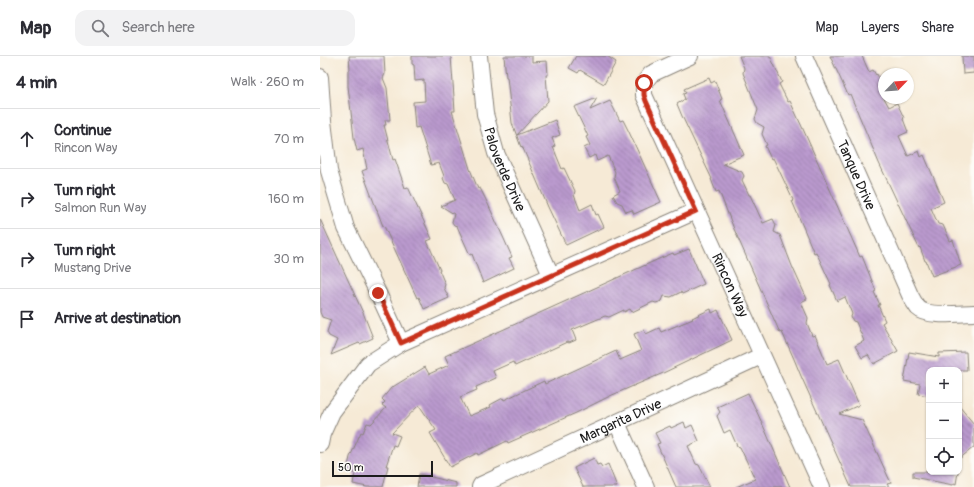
<!DOCTYPE html>
<meta charset="utf-8">
<style>
:root{--surface:#fff;--page:#f2f2f3;--text:#2b2b33;--muted:#7c7c81;--line:#e1e1e2}
body{margin:0;font-family:Pangolin,sans-serif;background:var(--page);color:var(--text)}
.controls{position:absolute;right:12px;bottom:12px;display:grid;overflow:hidden;border-radius:8px;box-shadow:0 1px 3px #0004}
.controls button{width:36px;height:36px;display:grid;place-items:center;padding:0;border:0;border-bottom:1px solid var(--line);background:var(--surface);color:var(--text);font:20px sans-serif}
.compass{position:absolute;left:558px;top:12px;width:36px;height:36px;border-radius:50%;background:var(--surface);box-shadow:0 1px 3px #0004;rotate:65deg}
.scale{position:absolute;left:12px;bottom:10px;width:101px;box-sizing:border-box;padding-left:4px;border:2px solid #1c1c1c;border-top:0;font-size:11px;line-height:14px;white-space:nowrap;color:#1c1c1c;-webkit-text-stroke:3px #fdfcf7;paint-order:stroke}
.stop{position:absolute;width:12px;height:12px;margin:-9px;border:3px solid #c8321e;border-radius:50%;background:#fff}
.stop.end{background:#c8321e;border-color:#fff;box-shadow:0 1px 4px #0008}
.list{margin:0;padding:0;list-style:none}
h2{display:flex;justify-content:space-between;align-items:center;height:52px;margin:0;padding:0 16px;font-size:17px}
h2 small{font-size:13px;font-weight:400;color:var(--muted)}
.list li{display:grid;grid-template-columns:26px 1fr auto;gap:12px;align-items:center;box-sizing:border-box;height:60px;padding:0 16px;border-top:1px solid var(--line)}
.list b{display:block;font-size:15px;white-space:nowrap}
.list p{margin:0;font-size:13px;white-space:nowrap;color:var(--muted)}
.list em{font-size:13px;font-style:normal;color:var(--muted)}
.icon{flex:none;width:22px;height:22px;fill:none;stroke:currentColor;stroke-width:2;stroke-linecap:round;stroke-linejoin:round}
.map{position:relative;flex:none;width:654px;height:431px;overflow:hidden}
header{display:flex;align-items:center;gap:24px;box-sizing:border-box;height:56px;padding:0 20px;background:var(--surface);border-bottom:1px solid var(--line)}
header strong{font-size:19px}
nav{display:flex;gap:22px;margin-inline-start:auto;font-size:14px}
.search{width:280px;height:36px;background:var(--page);display:flex;align-items:center;gap:10px;box-sizing:border-box;padding:0 14px;border-radius:12px;color:var(--muted);font-size:15px}
main{display:flex}
aside{flex:1;background:var(--surface)}
.map>svg:first-child{display:block}
.building{fill:url(#building-back-hatch)}
.lines{fill:none;stroke-linecap:round;stroke-linejoin:round}
.minor-casing{stroke:#898379;stroke-width:18}
.minor{stroke:#fff;stroke-width:16}
.route{stroke:#c8321e;stroke-width:5}
.labels{text-anchor:middle;stroke-width:3;stroke-linejoin:round;paint-order:stroke}
.street-label{font-size:14px;fill:#1c1c1c;stroke:#fdfcf7}
</style>
<header>
<strong>Map</strong>
<div class="search"><svg class="icon" aria-label="search" viewBox="0 0 24 24"><circle cx="10" cy="10" r="6"/><path d="M15 15l6 6"/></svg>Search here</div>
<nav><a>Map</a><a>Layers</a><a>Share</a></nav>
</header>
<main>
<aside>
<h2>4 min<small>Walk · 260 m</small></h2>
<ul class="list">
<li><svg class="icon" aria-label="ahead" viewBox="0 0 24 24"><path d="M12 20V5M6 11l6-6 6 6"/></svg><div><b>Continue</b><p>Rincon Way</p></div><em>70 m</em></li>
<li><svg class="icon" aria-label="right" viewBox="0 0 24 24"><path d="M7 20v-9h11M14 6l5 5-5 5"/></svg><div><b>Turn right</b><p>Salmon Run Way</p></div><em>160 m</em></li>
<li><svg class="icon" aria-label="right" viewBox="0 0 24 24"><path d="M7 20v-9h11M14 6l5 5-5 5"/></svg><div><b>Turn right</b><p>Mustang Drive</p></div><em>30 m</em></li>
<li><svg class="icon" aria-label="arrive" viewBox="0 0 24 24"><path d="M6 21V4h12l-3 4 3 4H6"/></svg><div><b>Arrive at destination</b></div></li>
</ul>
</aside>
<div class="map">
<svg width="654" height="431" viewBox="0 0 654 431">
<defs>
<pattern id="building-back-hatch" width="6" height="6" patternUnits="userSpaceOnUse"><rect width="6" height="6" fill="#ba9ace"/><path d="M-1 5l2 2M0 0l6 6M5-1l2 2" fill="none" stroke="#967da6"/></pattern>
</defs>
<rect width="100%" height="100%" fill="#fdfcf7"/>
<filter id="ink" filterUnits="userSpaceOnUse"><feTurbulence type="fractalNoise" baseFrequency=".025" numOctaves="2"/><feDisplacementMap in="SourceGraphic" scale="8" xChannelSelector="R" yChannelSelector="G"/><feConvolveMatrix kernelMatrix="1 2 1 2 8 2 1 2 1" color-interpolation-filters="sRGB"/></filter>
<filter id="wash" filterUnits="userSpaceOnUse"><feTurbulence type="fractalNoise" baseFrequency=".012" numOctaves="4" result="noise"/><feDisplacementMap in="SourceGraphic" scale="16" xChannelSelector="R" yChannelSelector="G"/><feGaussianBlur stdDeviation="0.9" result="paint"/><feColorMatrix in="noise" values="0 0 0 0 0 0 0 0 0 0 0 0 0 0 0 0 0 1.4 0 .05"/><feComposite in="paint" operator="in"/></filter>
<g filter="url(#wash)">
<rect width="100%" height="100%" fill="#f6ead6"/>
<g id="blocks">
<g class="building">
<path d="M29,0H64L65,18L63,22L67,32L70,64H65L66,69H64L73,104L75,103L85,132L88,131L112,183L107,185L120,214H119L125,228L124,232L129,242L104,253L99,241L97,242L64,170H63L42,115L47,113L43,93L37,95L34,82L28,30V14H30Z"/>
<path d="M92,0H131L135,55H132L150,113L158,133L160,132L167,146L184,183L192,201L189,202L194,212L163,227L152,198L150,199L137,170L134,169L132,166L134,158L121,150L135,144L128,128L125,127L123,122L124,120L119,107L111,109L99,71L95,72L93,46L105,45L104,24L95,25L94,9L92,8Z"/>
<path d="M184,0H212V6L227,5L228,19H226L228,45L197,79L235,64L240,79L232,82L235,90L233,91L242,113L244,112L255,135L254,139L260,154L272,148L276,159L278,158L284,171L246,189L228,151L202,90L201,91L192,67L187,21H186Z"/>
<path d="M256,0H287L296,6L284,28L260,14L258,17L249,12Z"/>
<path d="M419,0H450L462,26L459,28L468,46L470,45L483,73L540,201L542,200L556,235L554,236L560,249H558L565,265L562,267L578,295L554,308L548,299L542,302L535,290L544,285L536,266L533,265L531,261L532,258L525,241L517,245L510,229L511,228L496,196L494,197L484,173L472,145L473,144L458,112L453,102L451,103L445,90L447,89L442,78L444,71L437,67L435,63L438,54L423,17L424,12Z"/>
<path d="M510,0H542L549,16L553,14L556,19L557,18L564,34V42L569,51L577,47L584,62L583,63L588,76L579,80L588,100L599,95L601,101L604,99L624,146L611,152L618,168L623,169L630,185L633,184L641,209L612,220L606,205H605L600,191L599,192L559,107L530,38L528,39Z"/>
<path d="M642,0H654V17L643,18Z"/>
<path d="M389,22L391,27L395,25L402,43L400,44L424,99L403,108L422,116L424,120L422,124L429,139H430L443,167L453,163L456,169L454,176L460,179L472,210L487,243L481,246L488,262L487,267L492,280L495,279L507,308L519,303L539,349L519,358L542,364L571,427L567,428L569,431H531L481,320L474,303L462,276L460,277L414,173L399,135L396,136L391,123H392L362,60L357,48L365,43L363,38L366,37L364,33Z"/>
<path d="M277,42L270,54L290,45L300,65L303,64L309,76L341,146L314,158L312,154L306,156L302,148L297,146L293,139L300,135L294,121L295,116L288,100L277,105L275,99L269,102L264,92L270,89L266,81L268,80L254,51Z"/>
<path d="M0,163L44,259L53,282L40,288L39,287L11,299L17,284L9,280L7,276L11,264L2,261L0,256Z"/>
<path d="M369,193L384,228L362,238L361,236L351,241L344,240L342,245L336,247L333,246L312,256L310,253L304,256V254L289,261L285,260L252,274L256,284L249,287L247,286L195,310L193,306L173,315L176,322L156,331L157,334L140,341L149,360L171,351L170,349L183,342L184,344L224,325L225,328L296,295L300,304L321,295L314,278L324,274L326,278L339,272L341,276L373,263L372,262L391,253L392,257L398,254L412,284L341,318L290,340L256,357L188,387L187,385L158,399L157,397L130,411L110,377L116,374L99,349L72,377L80,380L76,390L73,389L66,410H68L63,431H47L33,428L35,417L27,415L30,401L41,376L43,377L47,367L51,368L66,352L62,349L65,346L62,343L71,332L105,311L109,318L129,309L125,300L341,202L353,197L354,199Z"/>
<path d="M589,296L619,301V297L646,296L647,314H609V340L598,338L600,328L584,325Z"/>
<path d="M428,337L442,367L470,431H416L435,423L420,391L417,390L410,374L404,377L397,360L400,356L397,351Z"/>
<path d="M639,350L654,368V391L639,403Z"/>
<path d="M364,366L366,372L372,369L379,385L368,390L376,408L379,409L390,431H356L337,388L340,387L335,377L350,370L351,372Z"/>
<path d="M274,402L277,409L280,408L282,411L288,408L297,431H263L254,412Z"/>
<path d="M593,416H638L636,428L634,427L633,429L593,421Z"/>
<path d="M99,418L136,427V431H97Z"/>
</g>
</g>
</g>
<g filter="url(#ink)">
<use href="#blocks" fill-opacity="0" stroke="#898379" stroke-width="1"/>
<g class="lines">
<defs>
<g id="minor">
<path id="s1" d="M159,0L165,58L176,97L231,219"/>
<path id="s2" d="M370,0L331,18L324,27V39L502,431"/>
<path id="s3" d="M484,0L590,239C592,243 595,248 598,252C608,262 641,257 654,257"/>
<path d="M0,21L3,65L9,115L26,172L58,237L81,287"/>
<path d="M297,367L326,431"/>
<path d="M0,388L2,378L12,356L48,308L81,287L376,155"/>
<path id="s4" d="M160,431L161,429L441,300"/>
</g>
</defs>
<use href="#minor" class="minor-casing"/>
<use href="#minor" class="minor"/>
</g>
</g>
<g class="lines" filter="url(#ink)">
<path class="route" d="M58,237L81,287L376,155L326,45L324,39V27"/>
</g>
<g class="labels">
<g class="street-label">
<text dy="5" stroke="none"><textPath href="#s1" startOffset="117">Paloverde Drive</textPath></text>
<text dy="5" stroke="none"><textPath href="#s3" startOffset="130">Tanque Drive</textPath></text>
<text dy="5" stroke="none"><textPath href="#s2" startOffset="275">Rincon Way</textPath></text>
<text dy="5" stroke="none"><textPath href="#s4" startOffset="156">Margarita Drive</textPath></text>
</g>
</g>
</svg>
<div class="controls">
<button>+</button>
<button>−</button>
<button><svg class="icon" aria-label="locate" viewBox="0 0 24 24"><circle cx="12" cy="12" r="6"/><path d="M12 2v4M12 18v4M2 12h4M18 12h4"/></svg></button>
</div>
<svg class="compass" viewBox="-18 -18 36 36"><path d="M0-13l5 13h-10z" fill="#e53935"/><path d="M0 13l5-13h-10z" fill="#7c7c81"/></svg>
<div class="scale">50 m</div>
<div class="stop" style="left:324px;top:27px"></div>
<div class="stop end" style="left:58px;top:237px"></div>
</div>
</main>
